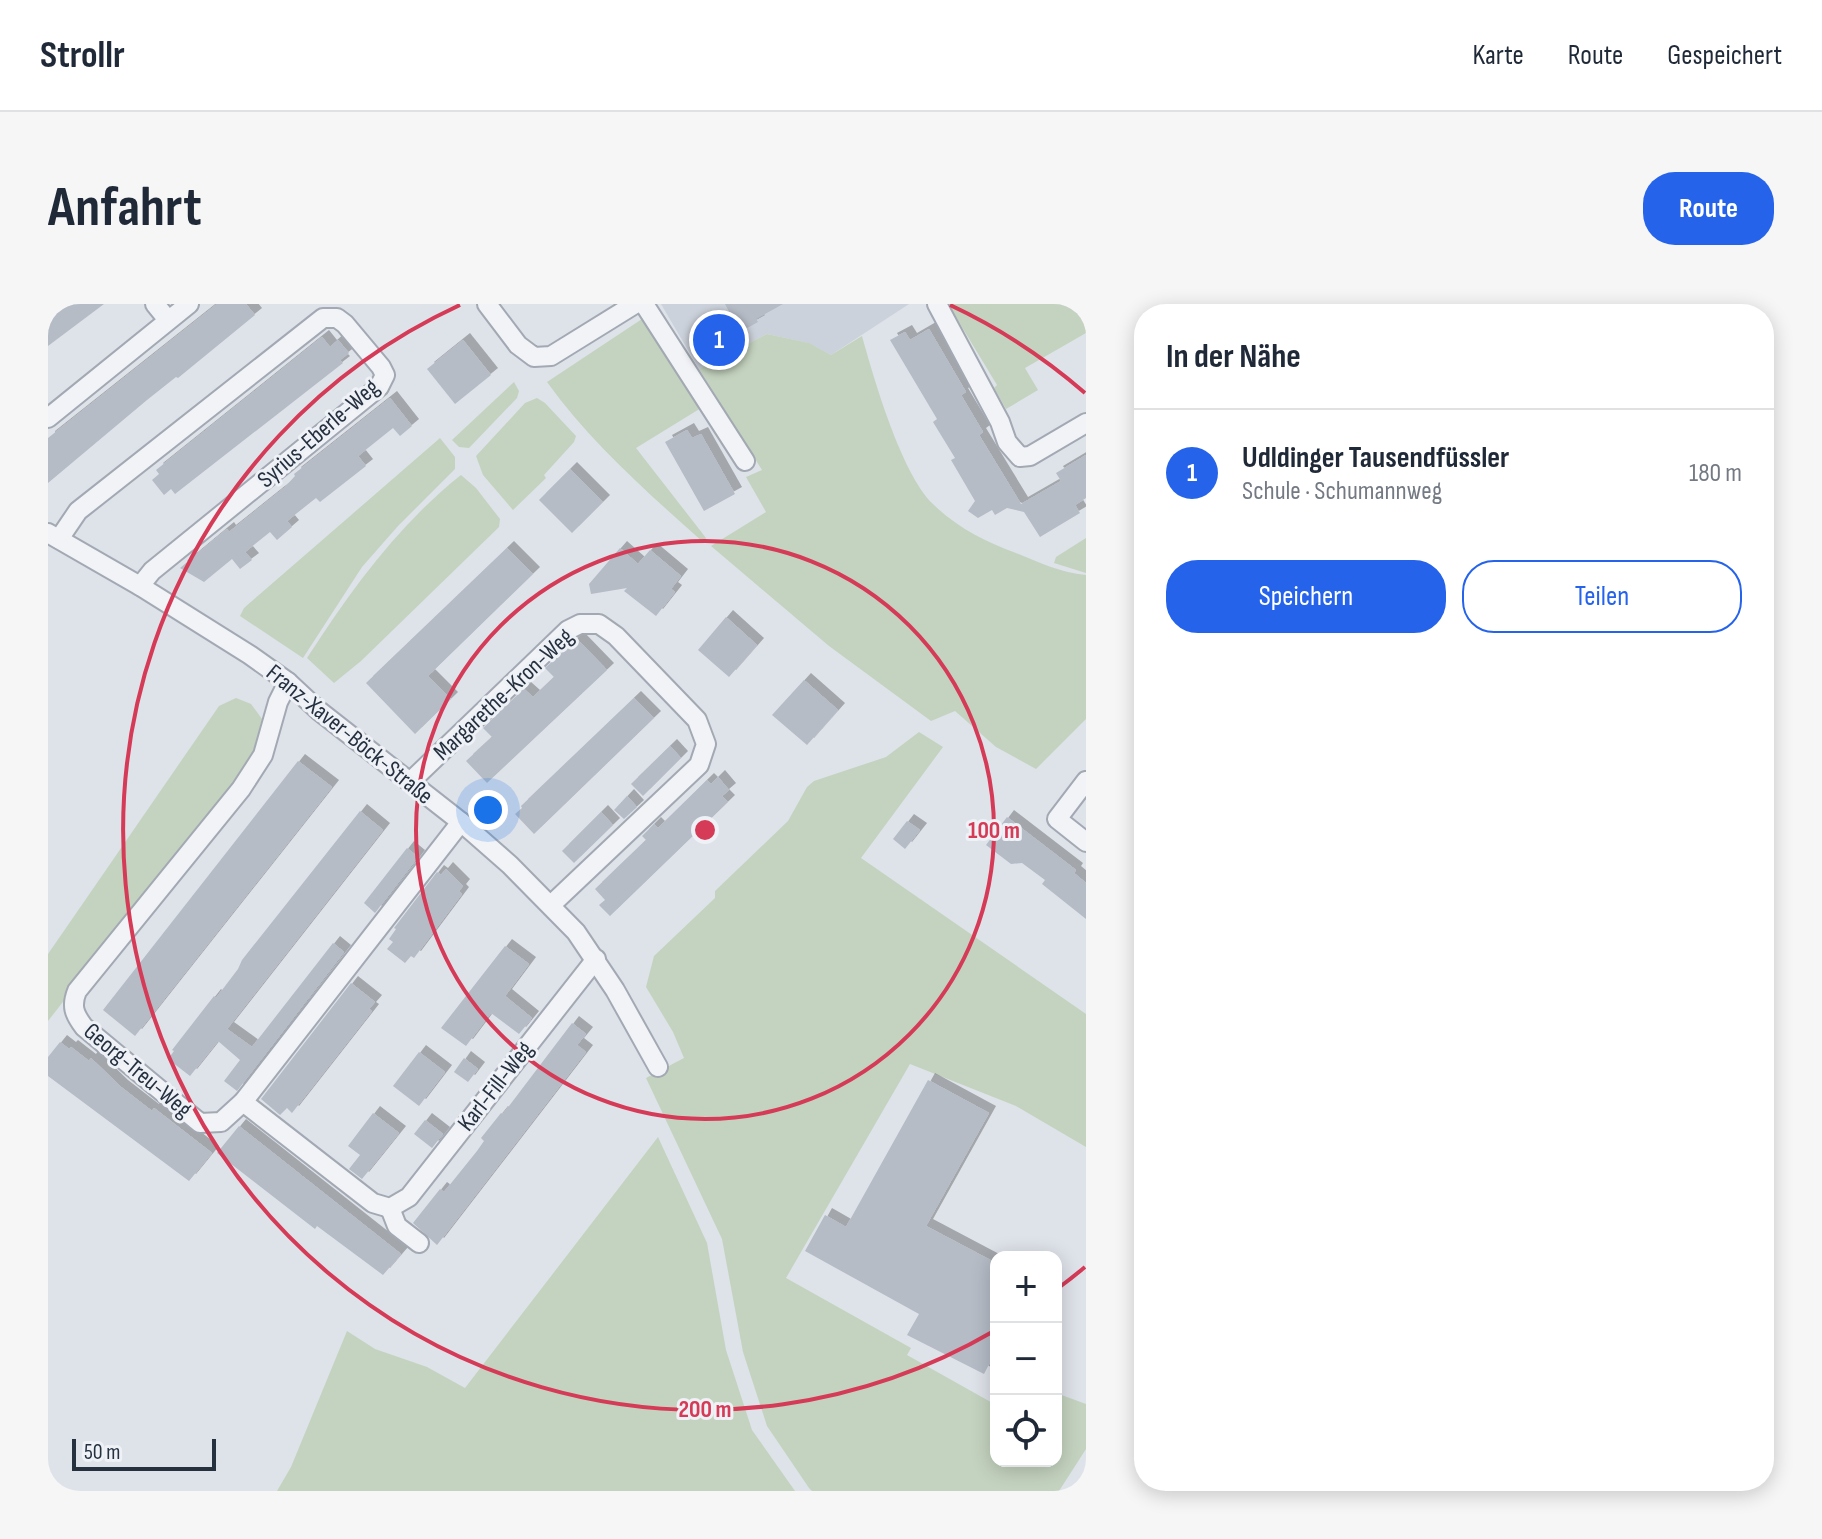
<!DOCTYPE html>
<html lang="de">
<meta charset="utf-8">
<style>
:root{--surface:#fff;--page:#f6f6f7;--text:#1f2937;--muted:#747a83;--line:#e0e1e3;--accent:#2563eb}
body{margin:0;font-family:"Sofia Sans Condensed",sans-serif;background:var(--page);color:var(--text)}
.controls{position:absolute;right:24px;bottom:24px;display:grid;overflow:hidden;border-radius:16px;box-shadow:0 4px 20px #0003}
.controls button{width:72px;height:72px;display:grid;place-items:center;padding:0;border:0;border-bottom:2px solid var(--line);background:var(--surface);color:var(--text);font:40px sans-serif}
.scale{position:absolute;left:24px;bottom:20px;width:144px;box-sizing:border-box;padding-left:8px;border:4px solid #263140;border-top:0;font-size:22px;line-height:28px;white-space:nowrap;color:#263140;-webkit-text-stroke:6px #eef1f6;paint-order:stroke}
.you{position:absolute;left:440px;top:506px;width:28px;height:28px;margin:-20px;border:6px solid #fff;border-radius:50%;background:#1a73e8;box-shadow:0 0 0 12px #1a73e833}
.badge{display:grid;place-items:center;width:52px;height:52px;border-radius:50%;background:var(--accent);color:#fff;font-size:26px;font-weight:700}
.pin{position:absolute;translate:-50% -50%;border:4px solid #fff;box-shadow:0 2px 8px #0006}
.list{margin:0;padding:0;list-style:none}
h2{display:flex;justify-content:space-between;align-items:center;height:104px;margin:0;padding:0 32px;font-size:34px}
h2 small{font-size:26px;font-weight:400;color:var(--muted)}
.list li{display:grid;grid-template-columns:52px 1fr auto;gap:24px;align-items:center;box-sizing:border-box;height:128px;padding:0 32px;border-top:2px solid var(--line)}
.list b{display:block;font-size:30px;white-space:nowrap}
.list p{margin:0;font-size:26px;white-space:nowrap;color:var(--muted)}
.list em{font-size:26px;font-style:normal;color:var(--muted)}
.actions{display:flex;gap:16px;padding:24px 32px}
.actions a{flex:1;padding:18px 0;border:2px solid var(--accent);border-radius:32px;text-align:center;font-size:28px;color:var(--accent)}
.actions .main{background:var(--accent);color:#fff}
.icon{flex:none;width:44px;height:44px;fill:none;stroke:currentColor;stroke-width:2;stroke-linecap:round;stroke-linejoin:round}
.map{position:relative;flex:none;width:1038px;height:1187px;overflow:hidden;border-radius:32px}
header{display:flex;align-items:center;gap:48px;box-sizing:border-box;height:112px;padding:0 40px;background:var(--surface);border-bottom:2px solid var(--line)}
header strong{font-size:38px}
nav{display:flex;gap:44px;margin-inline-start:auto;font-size:28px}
.intro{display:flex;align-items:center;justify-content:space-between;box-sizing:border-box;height:192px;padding:0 48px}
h1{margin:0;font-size:56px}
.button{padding:20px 36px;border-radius:32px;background:var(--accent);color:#fff;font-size:28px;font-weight:700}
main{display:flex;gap:48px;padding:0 48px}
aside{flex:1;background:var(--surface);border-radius:32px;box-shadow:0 4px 20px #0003}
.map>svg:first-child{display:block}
.built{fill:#ccd2db}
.green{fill:#c4d3bf}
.building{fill:#b5bcc6;filter:url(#shadow)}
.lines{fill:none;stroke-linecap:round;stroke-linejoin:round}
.minor-casing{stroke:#a3a9b3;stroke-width:22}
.minor{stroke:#f1f3f7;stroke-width:18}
.ring{fill:none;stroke:#d53b57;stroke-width:4}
.labels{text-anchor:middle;stroke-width:6;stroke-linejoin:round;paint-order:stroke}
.street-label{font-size:24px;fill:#263140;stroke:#eef1f6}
.centre{fill:#d53b57;stroke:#eef1f6;stroke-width:4}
.ring-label{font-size:24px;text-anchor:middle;font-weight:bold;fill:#d53b57;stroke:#eef1f6;stroke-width:6;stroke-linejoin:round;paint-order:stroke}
</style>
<header>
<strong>Strollr</strong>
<nav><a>Karte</a><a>Route</a><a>Gespeichert</a></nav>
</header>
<div class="intro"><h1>Anfahrt</h1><a class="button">Route</a></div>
<main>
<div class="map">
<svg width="1038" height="1187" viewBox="0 0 1038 1187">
<defs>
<filter id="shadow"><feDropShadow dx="7" dy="-7" stdDeviation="0" flood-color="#0004"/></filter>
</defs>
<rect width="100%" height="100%" fill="#dee2e9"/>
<path class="built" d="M613,0H861L783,51L760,39L719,30L651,65Z"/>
<g class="green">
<path d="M900,0H1038V29L977,64L990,86L958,105L946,84L949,81Z"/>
<path d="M594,15L653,104L588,144L658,234L655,238C599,188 543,139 499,78Z"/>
<path d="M719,30L761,39L783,51L814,32C826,75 853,169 885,200C908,223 938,238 968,249C991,258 1013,269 1038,271V415L988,465L948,443L907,407L883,417L781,342L663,242L718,208L698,173L714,166L651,65Z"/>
<path d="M466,78L471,87L469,94L421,144L411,143L404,136Z"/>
<path d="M489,94L497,99L528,132L526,138L496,171L498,174L465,206L435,171L428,152L477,99Z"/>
<path d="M392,134L407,153V165L350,222L314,263L255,354L192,312L196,304Z"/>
<path d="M413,171L428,184L452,215L451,223L313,357L286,379L259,354C303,286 350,221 413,171Z"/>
<path d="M1038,234V269L1006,259L1008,253Z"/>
<path d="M188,394L203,400L214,415L205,449L198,464L0,717V650L171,402Z"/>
<path d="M871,428L895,443L813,554L1038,710V843L968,802L862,760L738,974L863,1044L859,1051L948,1101V1157H1008V1089L1038,1100V1145L1011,1187H764L761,1184L719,1122L695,1048L674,935L598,774L636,754L625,728L598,683L606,652L667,594V587L740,517L759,483L766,477L838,453Z"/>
<path d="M610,833L659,939L678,1046L704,1126L747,1187H229L243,1163L299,1027L327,1045L379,1063L417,1084Z"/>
</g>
<g class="building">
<path d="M0,0H56L0,42Z"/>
<path d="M169,0H198L207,11L130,74L128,73L99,96L0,179V134Z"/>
<path d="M677,0H735L708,15L710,18L692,28Z"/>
<path d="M881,25L918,88L913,91L935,128L931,131L973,200L1013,177L1008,169L1038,151V194L1027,201L1032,209L992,233L976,208L959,204L947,211L944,206L930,214L920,207L927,197L903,156L907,154L885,118L889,115L842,36L857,28L862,36Z"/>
<path d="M274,33L282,43L290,36L301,49L292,56L295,59L127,190L123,185L116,191L104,176L111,170L108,166Z"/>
<path d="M415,36L443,71L407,100L379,65Z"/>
<path d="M342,94L364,122L352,132L345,124L310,152L318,162L272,198L268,194L239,217L244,223L229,236L222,228L197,248L204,256L192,265L184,255L156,278L132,264L179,225L181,228L236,184L247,172L246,170Z"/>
<path d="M639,126L644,134L653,130L687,190L656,207L617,138Z"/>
<path d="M522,165L555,198L524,229L491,196Z"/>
<path d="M459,244L485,270L380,372L403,395L367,430L318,379Z"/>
<path d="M572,244L590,260L602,246L633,272L623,285L627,288L608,312L576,287L579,284L543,290L541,280Z"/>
<path d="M678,313L709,341L681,373L650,346Z"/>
<path d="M529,335L559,366L439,479L418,457L444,433L435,424L476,385L485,393L506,373L497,364Z"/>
<path d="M756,376L790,406L759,441L724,411Z"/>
<path d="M586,394L606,414L486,530L467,510L474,504L473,502Z"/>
<path d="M622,442L633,454L595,492L583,480Z"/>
<path d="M250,457L284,483L87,732L55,706Z"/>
<path d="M670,473L681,486L674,492L680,498L562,612L551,601L557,596L547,585L598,536L594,532L606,520L610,524L659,476L663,480Z"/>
<path d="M579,492L589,503L576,515L566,506Z"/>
<path d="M312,507L335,526L179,725L204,743L285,639L296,648L189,787L176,777L192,756L170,737L142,772L120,755L126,747L124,746L166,692L168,694L190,665L194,656Z"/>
<path d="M553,508L565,521L526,559L514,547Z"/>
<path d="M959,513L1028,566L1026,569L1038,579V615L994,580L997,576L974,559L963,560L938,541Z"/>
<path d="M859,517L872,526L857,545L845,535Z"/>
<path d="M359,544L370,553L327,609L316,599Z"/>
<path d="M398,565L415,582L411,587L414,590L366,654L363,652L357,659L339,645L345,638L341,635L348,625L346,624L389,568L393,571Z"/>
<path d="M457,642L481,660L457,692L484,714L471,730L443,709L418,742L393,724Z"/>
<path d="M303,679L327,698L321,705L324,707L244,809L239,804L232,811L213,795Z"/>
<path d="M524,719L538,730L529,741L538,748L389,941L365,919L392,885L396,888L429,847L436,837L433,834L453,809L455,810Z"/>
<path d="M12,738L21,745L23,743L41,757L43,754L73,783L104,807L106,804L164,849L141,877L0,772V753Z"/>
<path d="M371,748L397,768L371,802L345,782Z"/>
<path d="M416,754L430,765L420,778L406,768Z"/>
<path d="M880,776L941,809L878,922L948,959V1047L936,1070L859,1031L871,1010L757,947L777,911L798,923Z"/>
<path d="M325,809L351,829L314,875L301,865L312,851L300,842Z"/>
<path d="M377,816L395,830L384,844L366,830Z"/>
<path d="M191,822L353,950L335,971L269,922L267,925L169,849Z"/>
</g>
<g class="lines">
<defs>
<g id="minor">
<path d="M107,0L120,16"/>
<path d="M439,0L470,41L486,53L503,52L587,0"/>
<path d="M596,0L697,157"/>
<path d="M889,0L952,118L959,138L972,153L982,152L1038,119"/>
<path d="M0,114L141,0"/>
<path d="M0,229L92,282L202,351L240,378L270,406L413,518L462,561L528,628L567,686L610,763"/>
<path d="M11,235L30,207L275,14H289L297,20L333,63L337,71L331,83L104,267L92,282"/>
<path d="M240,378L230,398L215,451L193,485L29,687C23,702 26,710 36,723L152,819L173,818L195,798L413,518"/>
<path d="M1038,477L1009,515L1038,538"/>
<path d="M362,478L520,326L532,320H551L568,332L649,416L658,440L651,461L504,600"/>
<path d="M195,798L325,899L342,904L361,893L548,655"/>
<path d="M342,904L349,922L371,939"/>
</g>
</defs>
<use href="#minor" class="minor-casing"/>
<use href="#minor" class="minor"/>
</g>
<g class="ring">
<circle cx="657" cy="526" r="289"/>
<path d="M1037 963A579 579 0 0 1 1009 985M946 1027A579 579 0 1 1 412 1M902 1A579 579 0 0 1 1037 89"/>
</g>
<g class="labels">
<g class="street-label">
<text transform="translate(270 129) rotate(-41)" y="8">Syrius-Eberle-Weg</text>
<text transform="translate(455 390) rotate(-43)" y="8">Margarethe-Kron-Weg</text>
<text transform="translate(302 430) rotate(39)" y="8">Franz-Xaver-Böck-Straße</text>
<text transform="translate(90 766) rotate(40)" y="8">Georg-Treu-Weg</text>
<text transform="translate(447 782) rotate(-52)" y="8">Karl-Fill-Weg</text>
</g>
</g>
<circle cx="657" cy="526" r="12" class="centre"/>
<g class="ring-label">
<text x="946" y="534">100 m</text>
<text x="657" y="1113">200 m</text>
</g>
</svg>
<div class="controls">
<button>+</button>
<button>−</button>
<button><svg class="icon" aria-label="locate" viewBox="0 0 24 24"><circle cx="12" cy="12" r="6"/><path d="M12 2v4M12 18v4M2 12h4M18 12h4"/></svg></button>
</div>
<div class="scale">50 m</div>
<div class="you"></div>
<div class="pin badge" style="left:671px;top:36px">1</div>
</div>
<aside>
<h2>In der Nähe<small></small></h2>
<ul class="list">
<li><span class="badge">1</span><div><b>Udldinger Tausendfüssler</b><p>Schule · Schumannweg</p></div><em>180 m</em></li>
</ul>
<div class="actions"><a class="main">Speichern</a><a>Teilen</a></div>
</aside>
</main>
